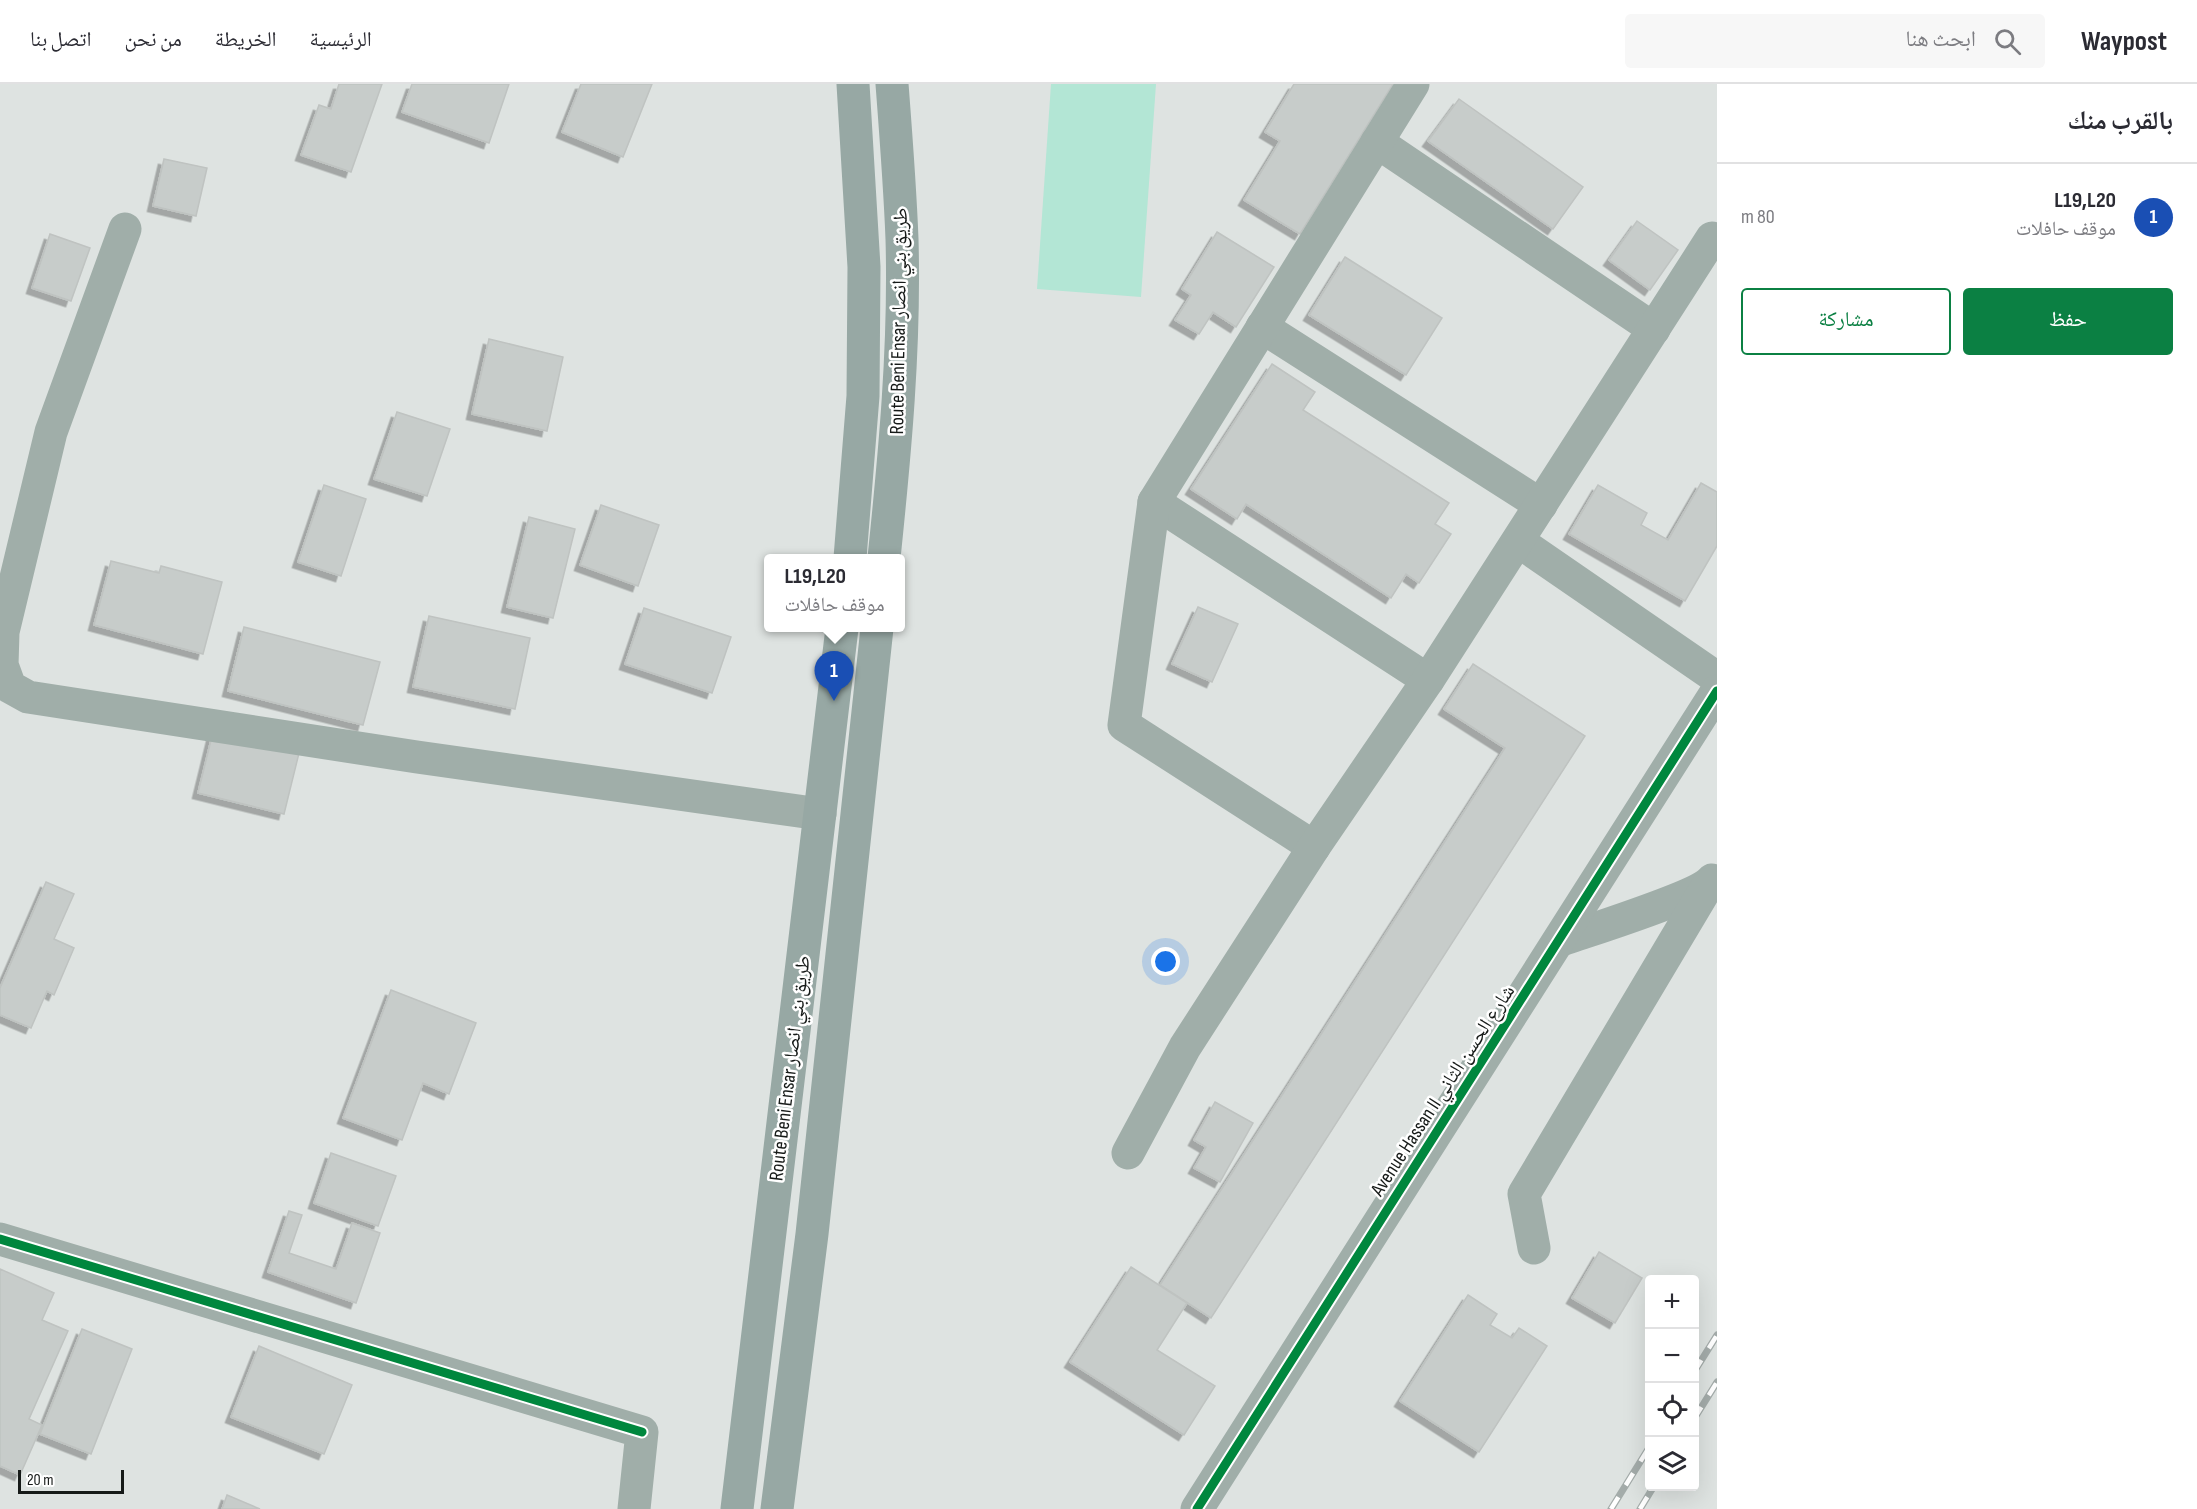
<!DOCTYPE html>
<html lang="ar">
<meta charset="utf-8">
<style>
:root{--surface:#fff;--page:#f7f7f7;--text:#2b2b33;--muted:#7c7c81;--line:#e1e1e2;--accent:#0b8043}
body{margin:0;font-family:"Sofia Sans Condensed","Noto Naskh Arabic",sans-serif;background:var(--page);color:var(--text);direction:rtl}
.controls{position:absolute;right:18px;bottom:18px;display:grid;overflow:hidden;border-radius:6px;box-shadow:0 6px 24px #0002}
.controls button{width:54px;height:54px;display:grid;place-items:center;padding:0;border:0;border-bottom:2px solid var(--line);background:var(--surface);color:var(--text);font:30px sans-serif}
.scale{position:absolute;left:18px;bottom:15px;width:106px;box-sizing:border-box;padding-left:6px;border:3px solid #161a18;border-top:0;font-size:16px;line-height:21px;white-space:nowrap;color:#161a18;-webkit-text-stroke:4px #fff;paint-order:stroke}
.you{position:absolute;left:1166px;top:878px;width:21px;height:21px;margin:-15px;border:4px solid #fff;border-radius:50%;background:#1a73e8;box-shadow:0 0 0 9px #1a73e833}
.badge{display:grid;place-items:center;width:39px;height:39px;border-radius:50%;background:var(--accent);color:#fff;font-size:20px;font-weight:700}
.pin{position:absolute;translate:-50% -50px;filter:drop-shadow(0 2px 3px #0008)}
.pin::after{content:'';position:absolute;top:32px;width:21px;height:18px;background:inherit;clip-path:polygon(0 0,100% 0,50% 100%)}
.popup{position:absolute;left:764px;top:470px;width:141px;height:78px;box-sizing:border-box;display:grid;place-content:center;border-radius:6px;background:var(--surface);filter:drop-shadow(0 2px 4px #0005);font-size:20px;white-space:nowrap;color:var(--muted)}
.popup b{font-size:22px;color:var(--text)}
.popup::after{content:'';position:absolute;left:50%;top:100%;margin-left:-12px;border:12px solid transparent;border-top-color:var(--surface)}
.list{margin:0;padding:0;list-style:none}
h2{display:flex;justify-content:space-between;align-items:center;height:78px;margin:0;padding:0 24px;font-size:26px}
h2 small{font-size:20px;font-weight:400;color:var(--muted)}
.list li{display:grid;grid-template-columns:39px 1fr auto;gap:18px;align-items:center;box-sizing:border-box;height:108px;padding:0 24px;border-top:2px solid var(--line)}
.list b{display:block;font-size:22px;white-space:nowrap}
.list p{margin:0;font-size:20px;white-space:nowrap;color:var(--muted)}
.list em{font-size:20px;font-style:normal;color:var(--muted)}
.actions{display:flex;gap:12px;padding:18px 24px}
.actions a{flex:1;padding:14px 0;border:2px solid var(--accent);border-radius:6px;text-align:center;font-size:21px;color:var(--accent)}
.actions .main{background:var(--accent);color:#fff}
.icon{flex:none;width:33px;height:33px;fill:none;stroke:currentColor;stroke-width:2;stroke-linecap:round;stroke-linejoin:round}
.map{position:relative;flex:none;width:1717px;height:1425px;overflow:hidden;direction:ltr}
header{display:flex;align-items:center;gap:36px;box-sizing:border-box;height:84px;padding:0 30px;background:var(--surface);border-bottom:2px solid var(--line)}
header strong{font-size:28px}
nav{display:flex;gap:33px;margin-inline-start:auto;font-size:21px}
.search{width:420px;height:54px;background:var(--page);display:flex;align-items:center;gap:15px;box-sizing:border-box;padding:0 21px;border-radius:6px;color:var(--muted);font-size:22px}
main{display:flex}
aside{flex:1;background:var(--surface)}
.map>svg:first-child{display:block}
.green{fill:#b3e6d5}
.building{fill:#c7ccca;stroke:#bfc3c1;stroke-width:1.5;filter:url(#shadow)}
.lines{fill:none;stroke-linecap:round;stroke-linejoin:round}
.minor{stroke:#a0aea9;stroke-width:33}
.highway{stroke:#97a8a4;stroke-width:33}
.rail-casing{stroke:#a4acaa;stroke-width:7}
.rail{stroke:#fff;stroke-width:4.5;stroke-dasharray:14;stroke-linecap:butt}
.cycleway-casing{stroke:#fff;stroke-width:13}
.cycleway{stroke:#00873e;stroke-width:9}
.labels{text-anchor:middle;stroke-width:5;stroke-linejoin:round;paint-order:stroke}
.street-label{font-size:20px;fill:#161a18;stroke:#fff}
</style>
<header>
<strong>Waypost</strong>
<div class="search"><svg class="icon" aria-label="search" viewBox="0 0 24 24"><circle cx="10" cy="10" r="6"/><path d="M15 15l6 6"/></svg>ابحث هنا</div>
<nav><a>الرئيسية</a><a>الخريطة</a><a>من نحن</a><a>اتصل بنا</a></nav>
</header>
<main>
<aside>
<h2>بالقرب منك<small></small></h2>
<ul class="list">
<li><span class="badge" style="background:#1a4fb4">1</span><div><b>L19,L20</b><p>موقف حافلات</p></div><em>80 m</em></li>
</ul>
<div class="actions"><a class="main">حفظ</a><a>مشاركة</a></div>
</aside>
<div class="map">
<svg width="1717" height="1425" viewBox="0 0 1717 1425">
<defs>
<filter id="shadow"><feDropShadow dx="-5.5" dy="5.5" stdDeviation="0" flood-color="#0004"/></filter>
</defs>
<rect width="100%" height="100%" fill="#dee3e1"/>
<path class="green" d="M1051,0H1156L1141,213L1037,205Z"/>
<g class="building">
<path d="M339,0H382L351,88L301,71L319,21L331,25Z"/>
<path d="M412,0H509L489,59L402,28Z"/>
<path d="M581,0H652L623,73L562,48Z"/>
<path d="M1294,0H1393L1300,150L1244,116L1280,57L1265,48Z"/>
<path d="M1459,15L1583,103L1553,145L1428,57Z"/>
<path d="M164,75L207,84L196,132L153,122Z"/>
<path d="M1637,137L1678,166L1650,206L1609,176Z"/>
<path d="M1217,148L1274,183L1236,243L1213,228L1199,250L1175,236L1191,211L1182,205Z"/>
<path d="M50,150L90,164L71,217L32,204Z"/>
<path d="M1345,173L1442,234L1406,291L1309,231Z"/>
<path d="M489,255L563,273L547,347L472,330Z"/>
<path d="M1272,280L1315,308L1303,326L1449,419L1435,440L1451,450L1419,499L1406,490L1391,514L1246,420L1237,435L1191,405Z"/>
<path d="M397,328L450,345L427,412L374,395Z"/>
<path d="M1701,399L1717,408V462L1685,517L1569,450L1598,401L1647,429L1641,441L1668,456Z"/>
<path d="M324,401L366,415L341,492L298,478Z"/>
<path d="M601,421L659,441L638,502L580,481Z"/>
<path d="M529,433L575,445L553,534L507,523Z"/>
<path d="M111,477L159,489L161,482L222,498L203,570L94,541Z"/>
<path d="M1198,523L1238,540L1212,598L1172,580Z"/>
<path d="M644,524L731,553L712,609L625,580Z"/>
<path d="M429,532L530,554L515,625L413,603Z"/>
<path d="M244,543L380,578L363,641L228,607Z"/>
<path d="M1473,580L1585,652L1211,1234L1160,1201L1505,664L1444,625Z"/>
<path d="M214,644L300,665L284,730L198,709Z"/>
<path d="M46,798L74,810L54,855L74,864L54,911L47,907L31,944L0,931V904Z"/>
<path d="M391,906L476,939L449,1010L423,999L402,1056L343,1034Z"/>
<path d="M1215,1018L1253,1039L1220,1098L1194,1084L1206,1063L1194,1056Z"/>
<path d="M331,1069L396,1092L378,1142L314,1119Z"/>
<path d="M289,1127L302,1131L289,1169L336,1185L352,1139L380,1149L356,1219L268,1188Z"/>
<path d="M1599,1168L1642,1194L1615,1239L1572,1214Z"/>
<path d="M1131,1183L1187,1219L1157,1266L1215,1302L1184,1351L1070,1278Z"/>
<path d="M0,1185L54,1209L42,1236L68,1247L29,1335L42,1341L20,1391L0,1382Z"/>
<path d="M1468,1211L1497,1230L1490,1241L1512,1254L1519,1244L1547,1262L1479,1368L1400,1317Z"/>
<path d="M82,1245L132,1265L91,1370L40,1350Z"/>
<path d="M259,1262L352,1301L324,1370L231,1333Z"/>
<path d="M227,1411L260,1425H222Z"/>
</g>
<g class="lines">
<g class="minor">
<path d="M1377,58L1654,245"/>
<path d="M125,145L51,348L3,548L2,581L10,603L28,613L417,673L820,730"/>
<path d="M1262,243L1541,421"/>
<path d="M1154,418L1428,596"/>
<path d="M1518,457L1717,594"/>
<path d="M1314,763L1124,641L1154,418L1413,0"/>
<path d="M1559,857C1586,847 1698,813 1712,796"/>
<path d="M1128,1069L1185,963L1314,763L1428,596L1712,154"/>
<path d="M0,1155L642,1348L634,1425"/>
<path d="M1534,1164L1524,1110L1708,801"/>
<path d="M1197,1425L1717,607"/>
</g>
<g class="highway">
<path d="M850,474L863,312L864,183L853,0"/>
<path d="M884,474C895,368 905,262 902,155C900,103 896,52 892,0"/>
<path d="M737,1425L842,544"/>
<path d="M777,1425L812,1150L877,544"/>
</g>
<defs>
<g id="rail">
<path d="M1694,1288L1717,1251"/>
<path d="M1694,1335L1717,1298"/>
<path d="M1611,1425L1650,1362"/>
<path d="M1640,1425L1654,1402"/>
</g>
</defs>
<use href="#rail" class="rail-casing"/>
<use href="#rail" class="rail"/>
<defs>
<g id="cycleway">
<path d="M0,1155L642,1348"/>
<path d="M1197,1425L1717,607"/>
</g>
</defs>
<use href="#cycleway" class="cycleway-casing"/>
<use href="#cycleway" class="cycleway"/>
</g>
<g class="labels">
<g class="street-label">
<text transform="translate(898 237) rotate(-89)" y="7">Route Beni Ensar طريق بني انصار</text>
<text transform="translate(789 984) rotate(-83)" y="7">Route Beni Ensar طريق بني انصار</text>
<text transform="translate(1442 1006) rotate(-57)" y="7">Avenue Hassan II شارع الحسن الثاني</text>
</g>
</g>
</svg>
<div class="controls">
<button>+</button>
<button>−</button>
<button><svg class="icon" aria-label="locate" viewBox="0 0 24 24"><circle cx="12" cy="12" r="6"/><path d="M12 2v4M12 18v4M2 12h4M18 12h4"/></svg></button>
<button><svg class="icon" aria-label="layers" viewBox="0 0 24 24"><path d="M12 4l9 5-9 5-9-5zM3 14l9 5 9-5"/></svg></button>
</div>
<div class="scale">20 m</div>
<div class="you"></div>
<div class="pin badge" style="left:834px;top:617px;background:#1a4fb4">1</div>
<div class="popup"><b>L19,L20</b>موقف حافلات</div>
</div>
</main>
